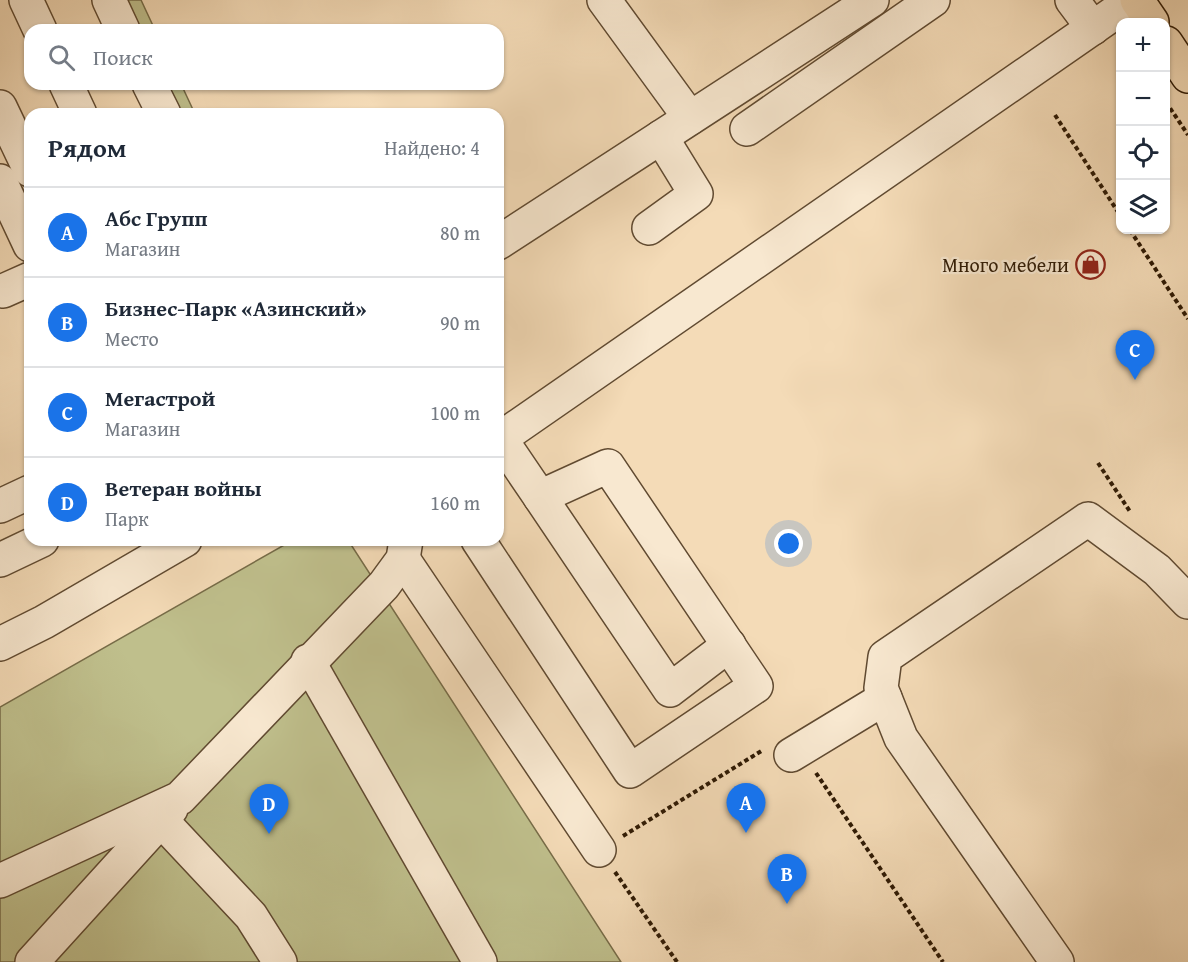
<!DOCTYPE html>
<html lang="ru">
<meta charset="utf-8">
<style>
:root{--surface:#fff;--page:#f6f6f7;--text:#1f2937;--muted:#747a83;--line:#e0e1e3;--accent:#1a73e8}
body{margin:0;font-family:"Gentium Book Plus",serif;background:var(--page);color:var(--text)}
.controls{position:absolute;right:18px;top:18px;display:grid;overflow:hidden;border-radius:12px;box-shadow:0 2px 4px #0004}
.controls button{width:54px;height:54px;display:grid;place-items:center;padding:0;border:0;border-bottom:2px solid var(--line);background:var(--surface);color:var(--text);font:30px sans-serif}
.you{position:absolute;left:789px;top:544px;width:21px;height:21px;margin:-15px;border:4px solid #fff;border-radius:50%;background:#1a73e8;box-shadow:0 0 0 9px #1a73e833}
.badge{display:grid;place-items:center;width:39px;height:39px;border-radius:50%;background:var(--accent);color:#fff;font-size:20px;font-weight:700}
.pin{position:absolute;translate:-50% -50px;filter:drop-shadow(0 2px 3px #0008)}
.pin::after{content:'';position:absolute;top:32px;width:21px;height:18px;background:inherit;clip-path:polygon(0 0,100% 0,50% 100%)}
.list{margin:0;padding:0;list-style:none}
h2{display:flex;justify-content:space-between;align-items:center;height:78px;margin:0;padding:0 24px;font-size:26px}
h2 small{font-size:20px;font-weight:400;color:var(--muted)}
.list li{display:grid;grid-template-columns:39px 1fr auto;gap:18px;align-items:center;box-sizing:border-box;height:90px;padding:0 24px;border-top:2px solid var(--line)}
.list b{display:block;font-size:22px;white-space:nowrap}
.list p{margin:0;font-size:20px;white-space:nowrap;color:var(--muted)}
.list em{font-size:20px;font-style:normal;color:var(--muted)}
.icon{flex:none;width:33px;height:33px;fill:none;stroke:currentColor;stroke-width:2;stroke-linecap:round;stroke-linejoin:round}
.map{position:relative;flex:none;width:1188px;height:962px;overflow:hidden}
.search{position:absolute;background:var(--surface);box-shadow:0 2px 4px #0004;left:24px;top:24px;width:480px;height:66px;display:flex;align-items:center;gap:15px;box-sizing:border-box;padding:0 21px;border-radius:18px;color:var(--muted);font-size:22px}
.panel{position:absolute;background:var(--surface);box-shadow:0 2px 4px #0004;left:24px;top:108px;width:480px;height:438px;border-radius:18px}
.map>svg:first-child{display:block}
.green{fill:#bfbf8c;stroke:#776c48;stroke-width:1.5}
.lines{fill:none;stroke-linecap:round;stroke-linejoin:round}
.minor-casing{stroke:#604a31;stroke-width:36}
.major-casing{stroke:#2f1a04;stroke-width:36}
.path{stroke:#2f1a04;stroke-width:4;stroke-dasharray:4.5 3;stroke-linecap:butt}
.minor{stroke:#f8e8d0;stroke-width:33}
.major{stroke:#f4dbb7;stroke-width:33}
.labels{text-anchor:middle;stroke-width:4.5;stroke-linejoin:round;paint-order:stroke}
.poi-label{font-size:20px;fill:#2f1a04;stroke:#f8e8d0;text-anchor:end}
</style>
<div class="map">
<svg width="1188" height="962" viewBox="0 0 1188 962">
<rect width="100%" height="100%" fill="#f4dbb7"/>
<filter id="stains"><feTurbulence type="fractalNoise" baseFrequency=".00333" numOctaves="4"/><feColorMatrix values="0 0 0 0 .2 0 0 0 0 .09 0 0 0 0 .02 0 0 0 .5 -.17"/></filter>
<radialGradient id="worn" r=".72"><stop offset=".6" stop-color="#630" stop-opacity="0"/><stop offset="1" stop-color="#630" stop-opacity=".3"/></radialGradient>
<g class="green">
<path d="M123,0H141L155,30H137Z"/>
<path d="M163,84H181L195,114H177Z"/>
<path d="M293,540H348L621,962H0V707Z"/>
</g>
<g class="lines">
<defs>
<g id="minor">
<path d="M26,0L40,30"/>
<path d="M109,0L123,30"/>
<path d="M604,0L690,118"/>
<path d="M1072,0L1093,28"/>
<path d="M66,84L80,114"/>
<path d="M149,84L164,114"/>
<path d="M0,107L30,170"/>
<path d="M747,129L933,0"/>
<path d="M0,181L30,245"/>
<path d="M649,228L696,194L661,137"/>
<path d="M498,243L872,0"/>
<path d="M3,291L30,279"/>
<path d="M498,440L1133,0"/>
<path d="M540,497L670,690L729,645"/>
<path d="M0,506L30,492"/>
<path d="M478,540L630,771L756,686L608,466L540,497L500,438"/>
<path d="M403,559L599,850"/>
<path d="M0,560L42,540"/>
<path d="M0,644L44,622L185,540"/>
<path d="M308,661L480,962"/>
<path d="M791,755L885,698"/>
<path d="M161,820L251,916L280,962"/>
<path d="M0,881L180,798L384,585L403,559L406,540"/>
<path d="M32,962L171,809"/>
<path d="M1057,962L901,738L881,688L885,657L1088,519L1157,570L1188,602"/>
</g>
<g id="major">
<path d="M1137,0L1152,22"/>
<path d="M1166,43L1188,76"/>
</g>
</defs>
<use href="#minor" class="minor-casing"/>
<use href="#major" class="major-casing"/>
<g class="path">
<path d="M1166,102L1188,135"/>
<path d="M1055,115L1120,215"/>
<path d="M1130,230L1188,319"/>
<path d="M1098,463L1131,513"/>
<path d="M816,773L943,962"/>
<path d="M623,836L763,750"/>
<path d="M615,872L677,962"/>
</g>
<use href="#minor" class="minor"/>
<use href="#major" class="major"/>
</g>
<defs>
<symbol id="shop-ring" viewBox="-11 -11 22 22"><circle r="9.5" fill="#f8e8d0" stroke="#8f2418" stroke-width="1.5"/><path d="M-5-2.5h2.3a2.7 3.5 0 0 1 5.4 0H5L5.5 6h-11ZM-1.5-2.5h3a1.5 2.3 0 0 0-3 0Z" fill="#8f2418"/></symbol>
</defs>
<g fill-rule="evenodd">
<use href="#shop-ring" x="1074" y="248" width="33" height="33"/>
</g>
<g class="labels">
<g class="poi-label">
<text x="1069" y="272">Много мебели</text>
</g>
</g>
<rect width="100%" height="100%" filter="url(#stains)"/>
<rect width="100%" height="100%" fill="url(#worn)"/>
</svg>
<div class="controls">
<button>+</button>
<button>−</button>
<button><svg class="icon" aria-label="locate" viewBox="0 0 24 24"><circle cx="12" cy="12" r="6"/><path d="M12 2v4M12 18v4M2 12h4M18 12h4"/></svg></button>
<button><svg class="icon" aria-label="layers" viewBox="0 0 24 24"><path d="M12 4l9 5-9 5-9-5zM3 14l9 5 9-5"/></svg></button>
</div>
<div class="you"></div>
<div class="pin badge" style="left:746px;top:833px">A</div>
<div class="pin badge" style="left:787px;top:904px">B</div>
<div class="pin badge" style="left:1135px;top:380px">C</div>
<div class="pin badge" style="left:269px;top:834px">D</div>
<div class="search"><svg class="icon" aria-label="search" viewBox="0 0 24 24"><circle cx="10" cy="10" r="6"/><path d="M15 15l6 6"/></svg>Поиск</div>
<section class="panel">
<h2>Рядом<small>Найдено: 4</small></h2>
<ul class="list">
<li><span class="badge">A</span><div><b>Абс Групп</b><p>Магазин</p></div><em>80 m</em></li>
<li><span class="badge">B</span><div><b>Бизнес-Парк «Азинский»</b><p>Место</p></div><em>90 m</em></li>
<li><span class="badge">C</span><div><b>Мегастрой</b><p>Магазин</p></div><em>100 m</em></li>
<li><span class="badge">D</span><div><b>Ветеран войны</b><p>Парк</p></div><em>160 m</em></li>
</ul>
</section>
</div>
